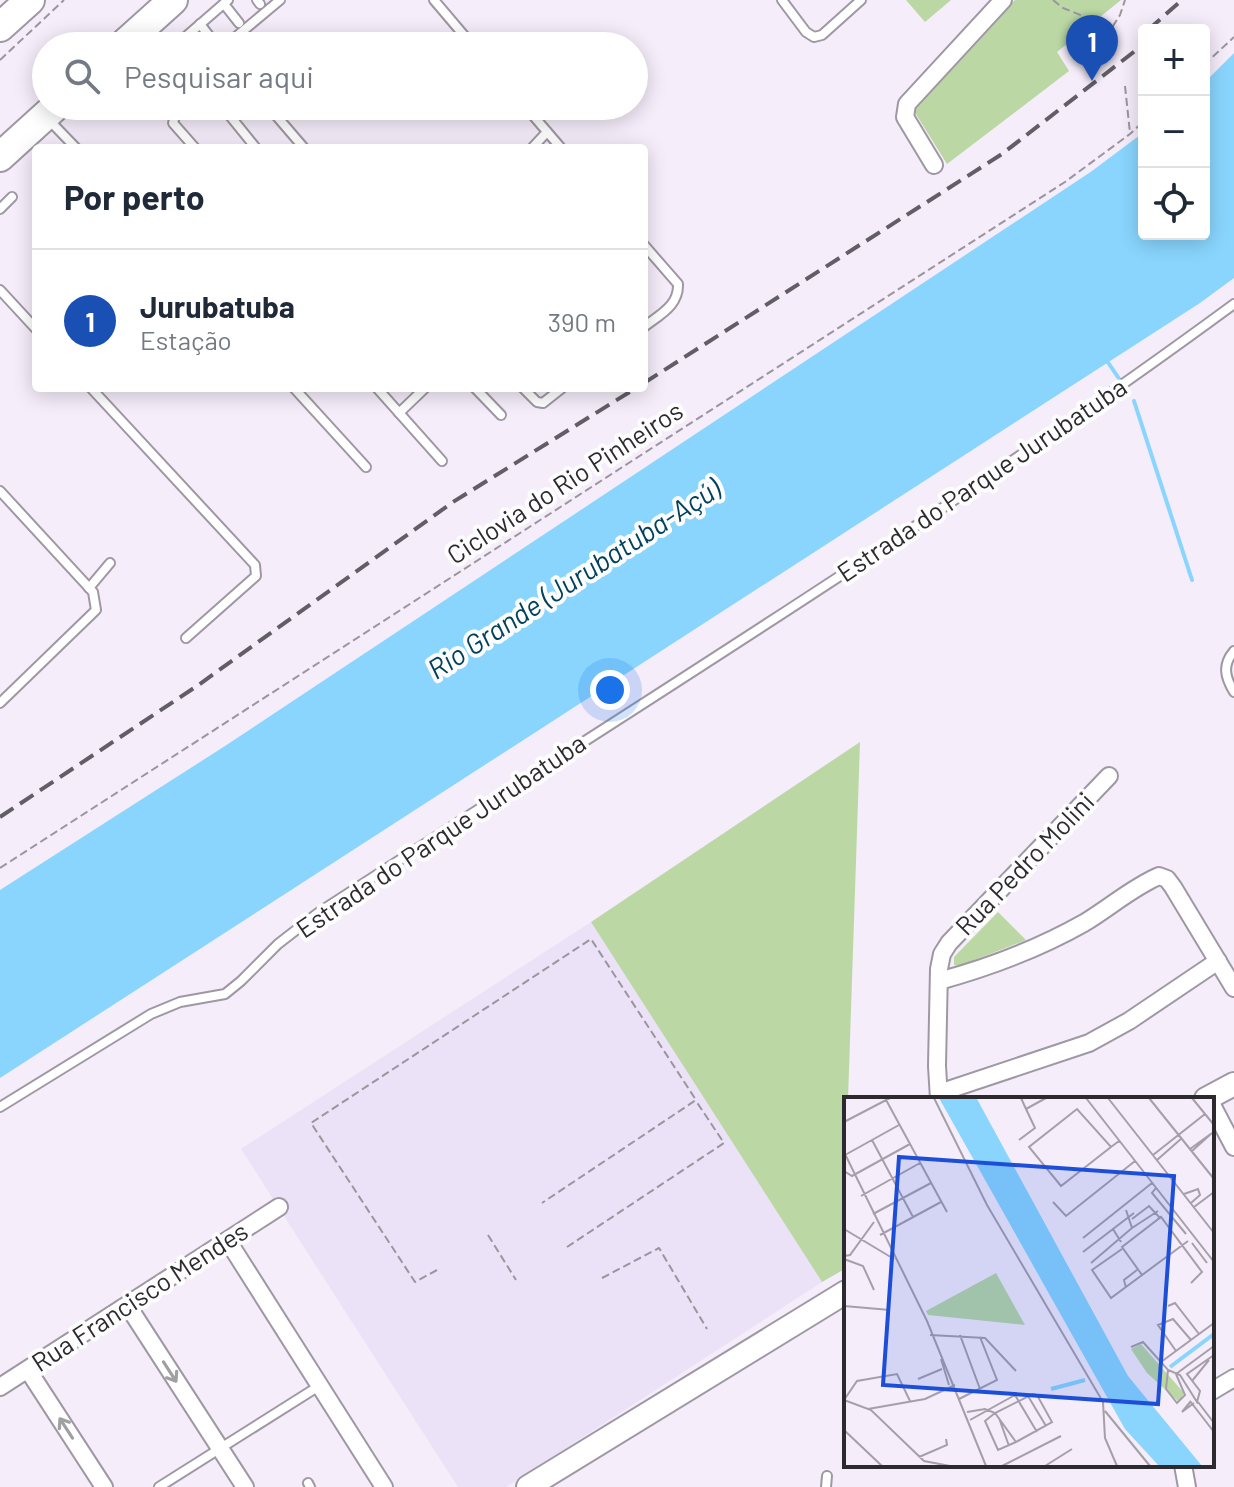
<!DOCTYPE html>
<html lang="pt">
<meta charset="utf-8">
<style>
:root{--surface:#fff;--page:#f2f2f3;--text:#1f2937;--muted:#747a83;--line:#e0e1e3;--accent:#0b8043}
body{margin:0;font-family:Barlow,sans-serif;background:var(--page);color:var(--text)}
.controls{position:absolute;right:24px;top:24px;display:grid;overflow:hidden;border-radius:8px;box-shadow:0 4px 20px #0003}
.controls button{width:72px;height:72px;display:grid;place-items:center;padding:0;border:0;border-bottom:2px solid var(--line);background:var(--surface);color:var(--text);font:40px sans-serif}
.you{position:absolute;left:610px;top:690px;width:28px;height:28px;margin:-20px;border:6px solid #fff;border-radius:50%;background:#1a73e8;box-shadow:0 0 0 12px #1a73e833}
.badge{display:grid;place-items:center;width:52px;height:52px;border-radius:50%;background:var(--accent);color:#fff;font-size:26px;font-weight:700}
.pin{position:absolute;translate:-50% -66px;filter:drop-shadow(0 2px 4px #0008)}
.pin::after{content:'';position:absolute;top:42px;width:28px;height:24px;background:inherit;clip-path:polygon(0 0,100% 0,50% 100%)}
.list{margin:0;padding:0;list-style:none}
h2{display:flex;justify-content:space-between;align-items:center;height:104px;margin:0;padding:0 32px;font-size:34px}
h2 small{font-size:26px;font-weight:400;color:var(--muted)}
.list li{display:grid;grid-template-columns:52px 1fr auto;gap:24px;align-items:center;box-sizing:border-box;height:144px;padding:0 32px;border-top:2px solid var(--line)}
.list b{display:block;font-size:30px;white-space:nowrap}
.list p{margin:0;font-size:26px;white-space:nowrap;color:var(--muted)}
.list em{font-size:26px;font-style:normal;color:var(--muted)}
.icon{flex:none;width:44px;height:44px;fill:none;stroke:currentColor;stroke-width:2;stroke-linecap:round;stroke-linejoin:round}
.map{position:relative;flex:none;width:1234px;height:1487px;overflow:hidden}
.search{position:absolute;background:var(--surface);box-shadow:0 4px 20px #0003;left:32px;top:32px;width:616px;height:88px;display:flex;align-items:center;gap:20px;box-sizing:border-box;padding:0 28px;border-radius:44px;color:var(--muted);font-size:30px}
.panel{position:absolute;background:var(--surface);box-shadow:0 4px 20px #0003;left:32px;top:144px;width:616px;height:248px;border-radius:8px}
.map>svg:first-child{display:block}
.commercial{fill:#ebe2f7}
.green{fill:#bad7a4}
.water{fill:#89d5fe}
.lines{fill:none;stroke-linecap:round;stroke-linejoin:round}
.stream{stroke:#89d5fe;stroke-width:4}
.lane-casing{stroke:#9f98a4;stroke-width:12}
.street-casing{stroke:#9f98a4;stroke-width:20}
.secondary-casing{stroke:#9f98a4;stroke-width:26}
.highway-casing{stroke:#9f98a4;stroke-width:32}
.path{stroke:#9b959e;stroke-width:2;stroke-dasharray:8 4;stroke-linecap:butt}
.lane{stroke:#fff;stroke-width:8}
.street{stroke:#fff;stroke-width:16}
.secondary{stroke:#fff;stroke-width:22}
.highway{stroke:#fff;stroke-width:28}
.rail{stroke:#625e65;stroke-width:4;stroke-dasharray:16 8;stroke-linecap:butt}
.oneway{stroke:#a09fa1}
.labels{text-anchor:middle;stroke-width:8;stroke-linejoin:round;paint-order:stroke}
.street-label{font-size:26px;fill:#2d2a2f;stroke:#fdfdfd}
.water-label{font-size:28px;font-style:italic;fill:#00425d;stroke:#fdfdfd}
.inset-river{fill:none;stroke:#89d5fe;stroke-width:4}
.inset-road{fill:none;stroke:#a59fa9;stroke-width:2}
.view{fill:#1d4ed8;fill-opacity:0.15;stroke:#1d4ed8;stroke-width:4}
.inset-edge{fill:none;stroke:#2d2a2f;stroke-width:4}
</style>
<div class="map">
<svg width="1234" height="1487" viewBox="0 0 1234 1487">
<rect width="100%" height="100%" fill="#f5edfa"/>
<path class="commercial" d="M591,922L822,1282L506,1487H458L241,1149Z"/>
<g class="green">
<path d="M906,0H951L925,22Z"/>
<path d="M1015,0H1121L1057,52L1069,71L947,164L914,111L1002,11Z"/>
<path d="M860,742L848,1099H846L843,1270L822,1282L591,922Z"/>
<path d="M998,912L1026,940L959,966L954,965V957Z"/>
</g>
<path class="water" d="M1234,53V278L1200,303L0,1078V890L225,746L1092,171L1144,132V234H1204V83Z"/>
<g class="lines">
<g class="stream">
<path d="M1105,358L1122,383"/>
<path d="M1134,401L1192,580"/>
</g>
<defs>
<g id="lane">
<path d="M257,0L260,4"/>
<path d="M434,0L473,46"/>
<path d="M782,0L806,32L814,37L822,35L861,0"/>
<path d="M224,4L239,23"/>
<path d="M200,24L216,45"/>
<path d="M175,46L228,0"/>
<path d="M230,46L232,40L280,0"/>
<path d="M85,106L90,113L99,111L106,106"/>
<path d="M185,106L175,116L173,123L195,148"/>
<path d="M222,106L256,148"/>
<path d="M268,106L304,148"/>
<path d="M525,106L561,148"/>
<path d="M49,120L76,148"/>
<path d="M532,148L547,132"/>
<path d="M0,209L12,197"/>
<path d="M644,245L678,284C679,306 659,315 644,327"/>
<path d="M0,290L36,329"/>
<path d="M91,388L255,565L256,576L186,638"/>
<path d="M294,388L366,467"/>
<path d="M377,388L442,461"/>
<path d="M475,388L501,415"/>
<path d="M523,388L537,402L543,403L562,388"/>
<path d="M399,413L425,388"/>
<path d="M0,491L93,592L96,610L0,703"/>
<path d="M89,588L110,563"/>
<path d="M1234,651C1222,665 1225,677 1234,692"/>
<path d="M0,1107L151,1014L180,1002L225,994L241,981L278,944L318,913C625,713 939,521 1234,304"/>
<path d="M308,1483L310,1487"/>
<path d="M159,1487L319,1386"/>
<path d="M826,1487L827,1476"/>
</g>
<g id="street">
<path d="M934,165L905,117L907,104L1003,0"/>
<path d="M939,981C990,967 1038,949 1084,923C1109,908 1133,887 1159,876L1167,879L1173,887L1234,988"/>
<path d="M939,1093L1089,1043L1129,1021L1218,961"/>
<path d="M939,1099L937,1066L939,969L942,954L949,943L1109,776"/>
<path d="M1212,1105L1234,1147"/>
<path d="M228,1241L384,1487"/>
<path d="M128,1306L245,1487"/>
<path d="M28,1370L104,1487"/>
<path d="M0,1387L279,1207"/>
<path d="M1212,1391L1234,1378"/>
<path d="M1183,1465L1187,1487"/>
</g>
<g id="secondary">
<path d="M1206,1099L1234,1084"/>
<path d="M528,1487L846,1292"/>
</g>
<g id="highway">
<path d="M0,27L30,0"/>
<path d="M122,46L173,0"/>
<path d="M0,157L56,106"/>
</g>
</defs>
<use href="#lane" class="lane-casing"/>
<use href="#street" class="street-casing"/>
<use href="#secondary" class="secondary-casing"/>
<use href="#highway" class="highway-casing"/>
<g class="path">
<path d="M1053,0L1063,8L1113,28"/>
<path d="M1093,57L1120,15L1125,0"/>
<path d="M0,60L64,0"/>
<path d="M1204,65L1234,37"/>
<path d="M1125,86L1130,133"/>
<path d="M0,868L1065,182L1130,134L1144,121"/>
<path d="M488,1235L516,1280"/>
<path d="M567,1247L724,1143L696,1101"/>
<path d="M437,1270L415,1282L311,1123L591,939L696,1100L542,1203"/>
<path d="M602,1278L659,1248L707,1329"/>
</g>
<use href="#lane" class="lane"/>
<use href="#street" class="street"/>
<use href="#secondary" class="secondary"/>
<use href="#highway" class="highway"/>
<g class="rail">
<path d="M1148,30L1182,0"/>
<path d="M644,383L1002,154L1144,44"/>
<path d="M0,817L197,686L453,502L636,388"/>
</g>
</g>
<defs><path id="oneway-shaft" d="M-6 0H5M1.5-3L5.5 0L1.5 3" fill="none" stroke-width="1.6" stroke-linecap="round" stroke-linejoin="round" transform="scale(2)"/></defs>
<g class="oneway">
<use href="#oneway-shaft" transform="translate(170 1372) rotate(57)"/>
<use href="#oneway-shaft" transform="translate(66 1428) rotate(-123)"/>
</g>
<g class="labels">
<g class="street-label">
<text transform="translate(982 480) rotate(-34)" y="9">Estrada do Parque Jurubatuba</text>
<text transform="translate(565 483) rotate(-33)" y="9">Ciclovia do Rio Pinheiros</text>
<text transform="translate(441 836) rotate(-34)" y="9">Estrada do Parque Jurubatuba</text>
<text transform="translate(1025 864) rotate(-46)" y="9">Rua Pedro Molini</text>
<text transform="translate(140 1297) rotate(-33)" y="9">Rua Francisco Mendes</text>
</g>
<g class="water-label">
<text transform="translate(574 579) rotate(-33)" y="10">Rio Grande (Jurubatuba-Açú)</text>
</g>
</g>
<g transform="translate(844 1097)">
<rect width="370" height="370" fill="#f5edfa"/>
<path d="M152,176L181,228L84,218L82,214ZM297,247L340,296L335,305L303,276L287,252Z" fill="#bad7a4"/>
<path d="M95,1L133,2L284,279L358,369H315L281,332Z" fill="#89d5fe"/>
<path class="inset-river" d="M326,270L370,237M207,292L241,283"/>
<path class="inset-road" d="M41,1L103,115M90,1L143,108L259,305L261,341L273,369M177,1L182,12L202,1M242,1L370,165M264,1L370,136M305,1L370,82M348,1L370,28M0,25L46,1M28,43L69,120M175,43L191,31L182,12M267,50L217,89L185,50L233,12L267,50L275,44M346,52L368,36L348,54M0,55L83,224L142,369M1,58L55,28M309,58L361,17M313,63L338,41M0,74L8,79L66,47M312,91L308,96L342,137M340,97L354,92L356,98L347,106M17,99L76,66M209,105L222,119L291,64M350,110L370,95M29,117L87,86M288,122L305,109L316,121M288,131L314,114M0,132L50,162M36,138L97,105M239,141L308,86M277,145L269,132L290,116M348,146L363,166M278,152L248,173L267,201L344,144M239,155L269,132M0,159L6,158L30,125M0,162L19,169L30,193M247,166L288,131L282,113M298,178L278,150L317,120L358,175L347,186M282,191L280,183L293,173M0,209L46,213M324,209L331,206L355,237M86,238L141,241L172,274M116,238L136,292M287,250L299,245L324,273L336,278L353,305L356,294L343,277L370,258M332,254L314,228L329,222L347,243M97,262L105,288M317,265L370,226M324,273L322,292L333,306L341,298L332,277M332,277L370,249M74,282L98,272M348,284L365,263M184,299L202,329M115,302L153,283L136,240M0,303L27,313L80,364L106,369M0,303L13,284L53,277L66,304M346,304L370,335M347,304L338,315L350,306M354,305L370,326M24,312L81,302L111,288M261,314L306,369M123,315L141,312L151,316L172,345L208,325L193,298L189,297L151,316L141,324L154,353L172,345M155,321L165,349M126,323L171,298L193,335M0,333L38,369M75,360L103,348L102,342M158,369L217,339M201,369L228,352"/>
<path class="view" d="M55,60L330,79L314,307L39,288Z"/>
<rect width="370" height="370" class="inset-edge"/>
</g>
</svg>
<div class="controls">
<button>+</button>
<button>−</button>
<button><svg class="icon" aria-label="locate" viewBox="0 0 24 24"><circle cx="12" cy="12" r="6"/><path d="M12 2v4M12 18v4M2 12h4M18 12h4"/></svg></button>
</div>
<div class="you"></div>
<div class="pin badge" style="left:1092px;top:81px;background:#1a4fb4">1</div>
<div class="search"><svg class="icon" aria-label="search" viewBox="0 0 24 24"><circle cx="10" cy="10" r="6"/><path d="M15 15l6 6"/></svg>Pesquisar aqui</div>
<section class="panel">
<h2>Por perto<small></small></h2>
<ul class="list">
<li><span class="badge" style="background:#1a4fb4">1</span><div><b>Jurubatuba</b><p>Estação</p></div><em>390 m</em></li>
</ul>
</section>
</div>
